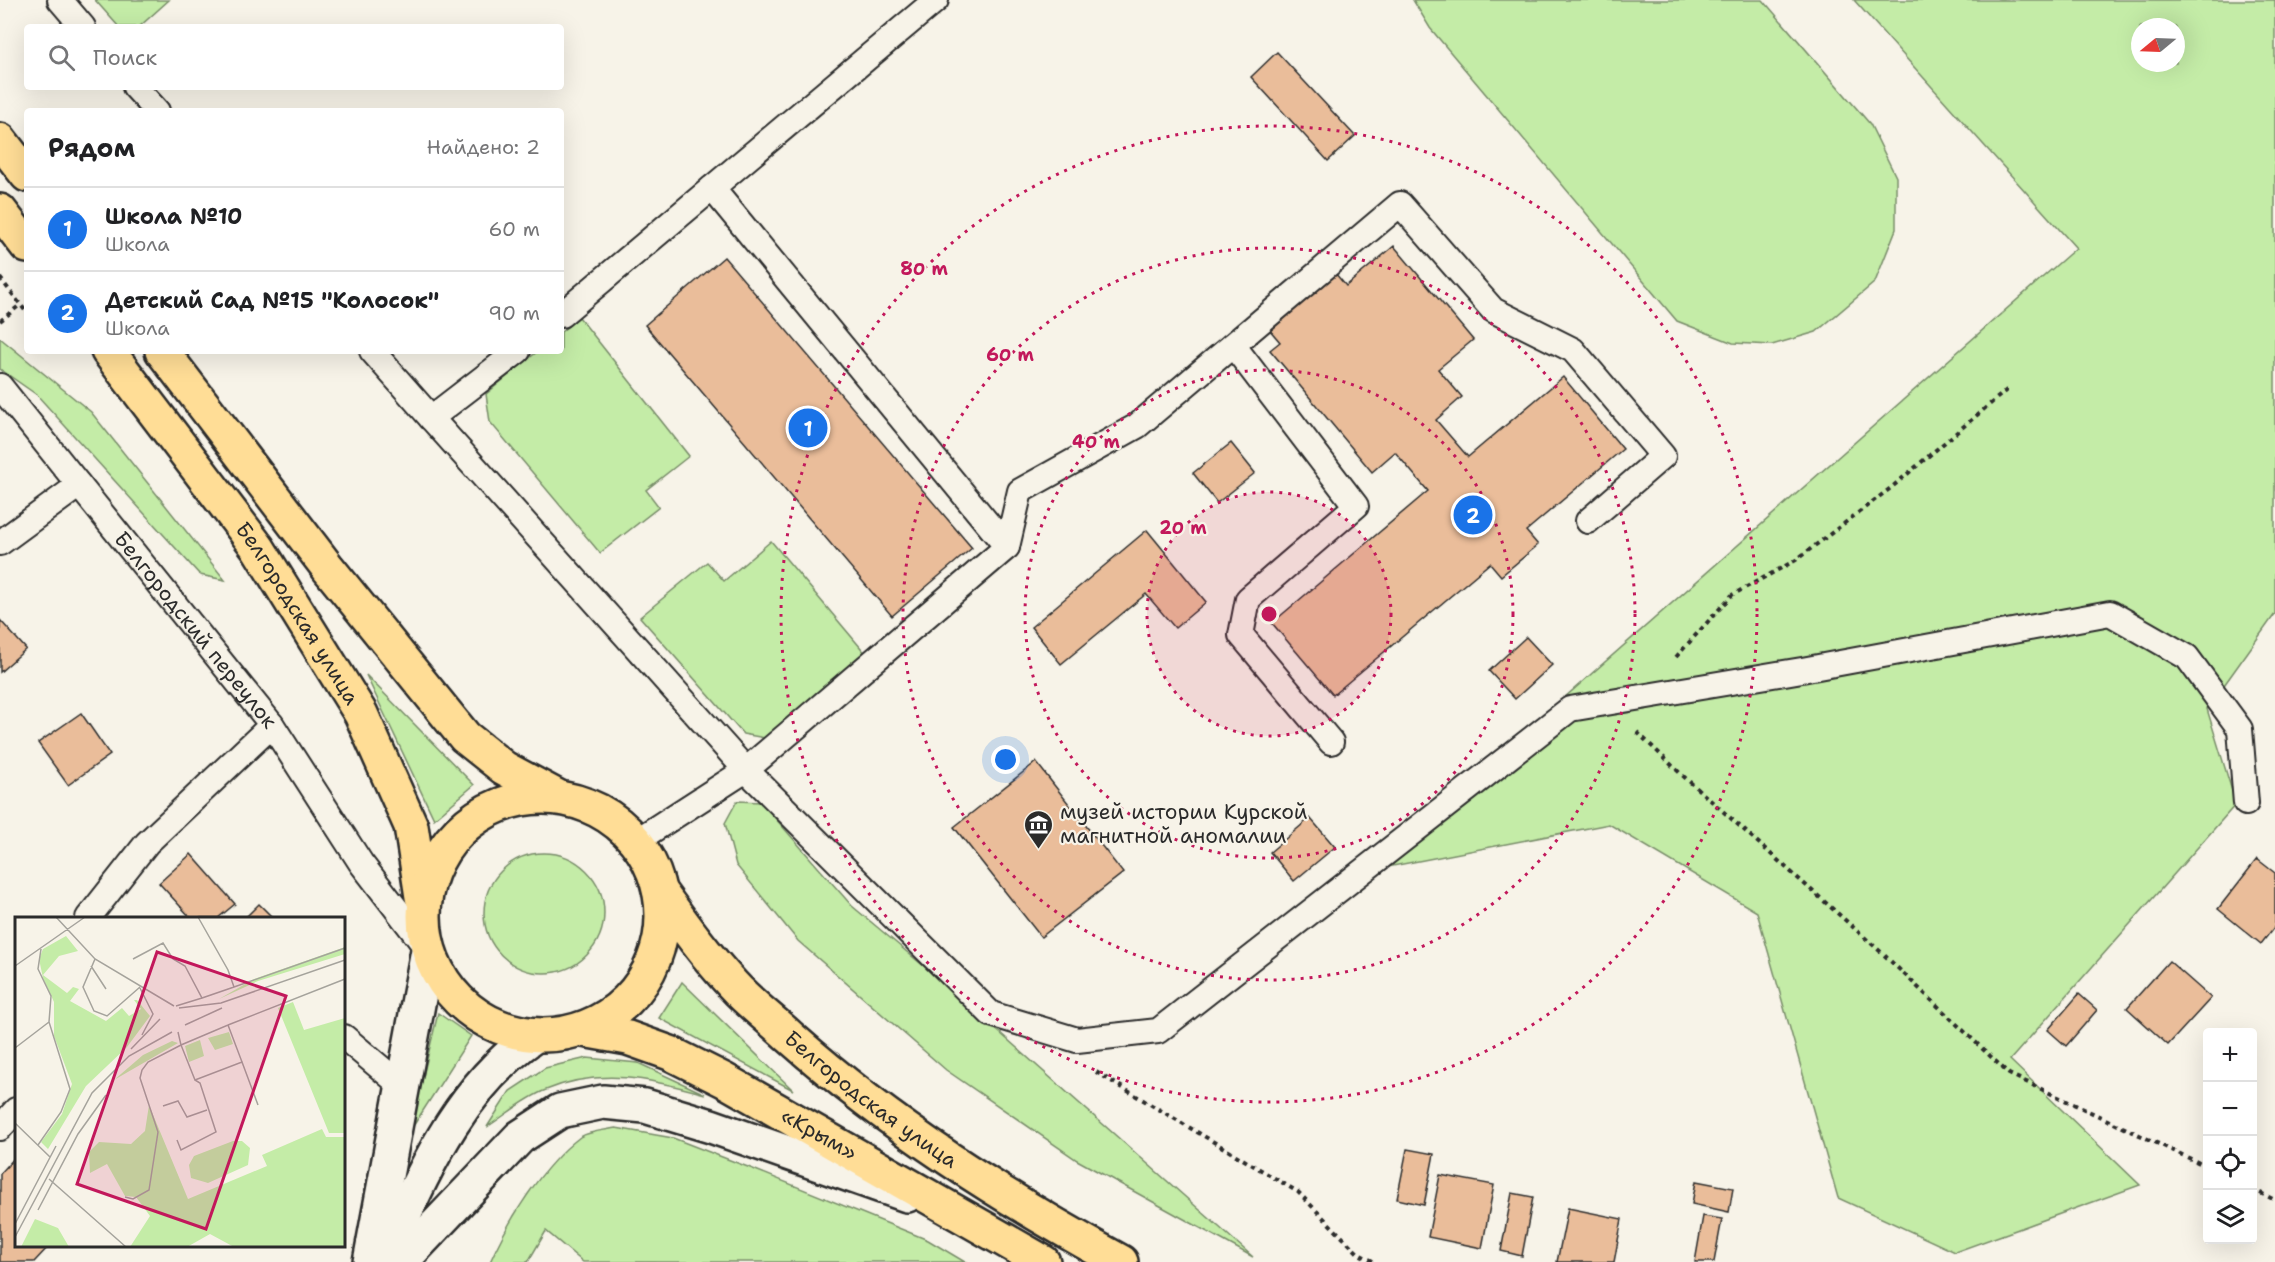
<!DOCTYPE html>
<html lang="ru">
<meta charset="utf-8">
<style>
:root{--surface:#fff;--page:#f2f2f2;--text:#202124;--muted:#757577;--line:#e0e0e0;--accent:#1a73e8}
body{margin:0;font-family:"Shantell Sans",sans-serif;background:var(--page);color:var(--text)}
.controls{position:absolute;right:18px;bottom:18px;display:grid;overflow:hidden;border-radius:6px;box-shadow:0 6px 24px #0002}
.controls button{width:54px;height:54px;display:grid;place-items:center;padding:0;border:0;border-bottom:2px solid var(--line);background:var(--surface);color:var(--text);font:30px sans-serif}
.compass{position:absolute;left:2131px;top:18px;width:54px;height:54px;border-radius:50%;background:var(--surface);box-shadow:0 6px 24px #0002;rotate:251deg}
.you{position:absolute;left:1006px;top:760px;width:21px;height:21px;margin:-15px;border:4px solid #fff;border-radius:50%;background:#1a73e8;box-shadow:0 0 0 9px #1a73e833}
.badge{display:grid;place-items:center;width:39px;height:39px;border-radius:50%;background:var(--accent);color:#fff;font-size:20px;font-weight:700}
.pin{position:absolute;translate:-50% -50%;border:3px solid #fff;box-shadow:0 2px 6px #0006}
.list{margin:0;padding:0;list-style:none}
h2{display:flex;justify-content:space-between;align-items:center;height:78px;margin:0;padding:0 24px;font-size:26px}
h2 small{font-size:20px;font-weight:400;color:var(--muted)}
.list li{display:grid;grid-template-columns:39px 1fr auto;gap:18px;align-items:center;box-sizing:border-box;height:84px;padding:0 24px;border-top:2px solid var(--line)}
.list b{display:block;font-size:22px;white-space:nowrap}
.list p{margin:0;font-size:20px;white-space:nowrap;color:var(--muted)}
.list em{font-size:20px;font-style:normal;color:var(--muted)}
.icon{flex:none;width:33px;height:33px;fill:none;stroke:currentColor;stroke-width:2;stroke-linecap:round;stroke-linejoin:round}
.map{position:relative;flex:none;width:2275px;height:1262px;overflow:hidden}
.search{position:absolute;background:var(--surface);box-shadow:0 6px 24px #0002;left:24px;top:24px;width:540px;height:66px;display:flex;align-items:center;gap:15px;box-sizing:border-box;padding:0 21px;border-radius:6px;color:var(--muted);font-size:22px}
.panel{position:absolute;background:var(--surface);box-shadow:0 6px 24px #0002;left:24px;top:108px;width:540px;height:246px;border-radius:6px}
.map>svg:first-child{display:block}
.green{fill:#c4eca7;stroke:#788c69;stroke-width:1.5;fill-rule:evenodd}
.building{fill:#eabd9a;stroke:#2b2b2b;stroke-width:1.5}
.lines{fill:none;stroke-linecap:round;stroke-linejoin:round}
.lane-casing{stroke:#2b2b2b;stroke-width:28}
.secondary-casing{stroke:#2b2b2b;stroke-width:38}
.primary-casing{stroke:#2b2b2b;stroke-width:38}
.path{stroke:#2b2b2b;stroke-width:4;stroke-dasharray:4.5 4.5;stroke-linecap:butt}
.lane{stroke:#f7f3e8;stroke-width:24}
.secondary{stroke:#f7f3e8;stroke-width:33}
.primary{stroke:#ffdd96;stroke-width:33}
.ring{fill:none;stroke:#c2185b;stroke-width:3;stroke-dasharray:3 6}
.labels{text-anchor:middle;stroke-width:4.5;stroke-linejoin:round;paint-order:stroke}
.street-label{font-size:21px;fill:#2b2b2b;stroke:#f7f3e8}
.poi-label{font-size:21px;fill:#2b2b2b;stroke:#f7f3e8;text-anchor:start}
.inset-road{fill:none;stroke:#a5a39c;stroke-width:1.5}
.view{fill:#c2185b;fill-opacity:0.15;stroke:#c2185b;stroke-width:3}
.inset-edge{fill:none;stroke:#2b2b2b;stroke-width:3}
.centre{fill:#c2185b;stroke:#f7f3e8;stroke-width:3}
.ring-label{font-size:18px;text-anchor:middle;font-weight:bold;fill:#c2185b;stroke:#f7f3e8;stroke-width:4.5;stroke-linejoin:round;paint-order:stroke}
</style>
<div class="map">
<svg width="2275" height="1262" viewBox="0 0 2275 1262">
<rect width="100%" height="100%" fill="#f7f3e8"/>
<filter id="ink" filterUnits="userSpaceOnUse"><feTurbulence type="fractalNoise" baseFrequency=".0167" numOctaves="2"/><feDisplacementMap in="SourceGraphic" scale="12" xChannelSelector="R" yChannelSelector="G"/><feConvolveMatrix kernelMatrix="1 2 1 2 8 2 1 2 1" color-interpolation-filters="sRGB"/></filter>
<g filter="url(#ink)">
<g class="green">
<path d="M95,0H169L139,27H119Z"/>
<path d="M1413,0H1763L1870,124L1896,177V229L1875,282L1816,332L1772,345L1733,343L1677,321L1430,28Z"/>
<path d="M1854,0H2275V614L2207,709L2236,804L2010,1060L2140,1185L1955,1252L1838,1198L1757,912L1609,824L1367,871L2076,248ZM2140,27H2176V63H2140Z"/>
<path d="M579,317L689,456L646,490L659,507L600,553L490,422L486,394L538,351H561V332Z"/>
<path d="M0,338L91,412L225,580L200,575L37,395L0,369Z"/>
<path d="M771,541L866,654L765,738L743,734L640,617L707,562L724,581Z"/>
<path d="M366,675L474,785L434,819Z"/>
<path d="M737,801L761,802L852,906L938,978L1253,1257L1077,1160L946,1070L798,941L736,865L725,823Z"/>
<circle cx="544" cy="913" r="60"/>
<path d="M682,982L793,1090L659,1018Z"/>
<path d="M438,1013L471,1036L410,1131Z"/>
<path d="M587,1058L638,1063L705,1094C651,1079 600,1067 546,1090C525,1098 506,1115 487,1127L510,1091L545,1068Z"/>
<path d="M616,1128L673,1138L753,1169L928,1240L965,1262H583L546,1231L528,1262H490C509,1219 542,1166 580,1137C589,1131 606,1130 616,1128Z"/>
</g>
<g class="building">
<path d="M1277,52L1355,136L1328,161L1251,77Z"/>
<path d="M1394,246L1473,340L1438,369L1462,397L1436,420L1468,457L1563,377L1623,449L1526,531L1538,545L1501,576L1490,563L1333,695L1272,623L1428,491L1395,452L1372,472L1270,350L1280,342L1269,329L1335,273L1346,286Z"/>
<path d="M724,257L972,548L892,616L645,325Z"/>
<path d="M1231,443L1255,473L1217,503L1193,473Z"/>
<path d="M1147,530L1206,602L1175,628L1146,594L1061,664L1031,627Z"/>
<path d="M0,620L26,649L0,672Z"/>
<path d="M1526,637L1552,665L1515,699L1489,671Z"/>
<path d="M81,713L110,755L68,785L38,743Z"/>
<path d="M1036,762L1123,873L1041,937L954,827Z"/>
<path d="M1310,818L1335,847L1294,881L1270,852Z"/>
<path d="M191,854L235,904L218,918H191L159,883Z"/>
<path d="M2257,859L2275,873V926L2261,944L2218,909Z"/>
<path d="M259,904L273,918H245Z"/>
<path d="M2169,961L2211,998L2168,1045L2127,1008Z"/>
<path d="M2079,994L2097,1010L2066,1046L2048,1030Z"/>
<path d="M1407,1149L1434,1154L1424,1205L1397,1199Z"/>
<path d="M16,1156V1246H49L34,1262H0V1174Z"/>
<path d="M1440,1175L1494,1185L1482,1248L1428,1237Z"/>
<path d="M1696,1181L1733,1188L1729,1212L1692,1204Z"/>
<path d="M1512,1193L1533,1197L1522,1256L1501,1251Z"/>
<path d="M1568,1208L1622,1219L1614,1262H1557Z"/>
<path d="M1703,1216L1722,1219L1714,1262H1695Z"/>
</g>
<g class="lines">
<defs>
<g id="lane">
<path d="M60,0L83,27"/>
<path d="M135,87L157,111"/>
<path d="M561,315L712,188"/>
<path d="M1233,345L1356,506L1248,599L1241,635L1331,742"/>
<path d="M372,351L431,418"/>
<path d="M518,351L431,418L746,770L1007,547L712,188L936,0"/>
<path d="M0,386L79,485"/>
<path id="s1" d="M0,543L79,485L272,725L147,843L88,918"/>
<path d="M1007,547L1020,491L1137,426L1400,204L1493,310L1573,350L1663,456L1588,521"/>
<path d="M272,725L361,863L428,950"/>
<path d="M636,841L746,770L991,1014L1077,1040L1158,1031L1570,709L1802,670L2110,613L2187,657L2240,729L2246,803"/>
<path d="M344,1037L403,1087"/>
<path d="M0,1128L16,1110"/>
</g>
<g id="secondary">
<path d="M383,1260C422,1177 455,1091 534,1036"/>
<path d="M370,1262L428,950"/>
<path d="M401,1262L520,1137L560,1111L603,1102L645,1106L711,1126L907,1195"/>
</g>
<g id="primary">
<path d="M0,140L27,175"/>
<path d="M0,211L27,246"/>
<path id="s2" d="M108,351L258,548L361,714L411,826L422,897"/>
<path d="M162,351L328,568L465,737L504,768L558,797"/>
<circle cx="543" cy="916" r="119"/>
<path id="s3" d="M660,892C683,924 706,956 733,985C750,1004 772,1020 790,1037C893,1128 1001,1196 1121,1262"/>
<path id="s4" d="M583,1030L628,1038L670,1053L724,1080L1043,1262"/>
</g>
</defs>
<use href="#lane" class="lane-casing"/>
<use href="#secondary" class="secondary-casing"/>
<use href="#primary" class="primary-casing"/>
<g class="path">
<path d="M0,278L27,313"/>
<path d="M0,321L20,305"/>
<path d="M1676,657L1732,595L1796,560L1892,487L2009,388"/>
<path d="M1637,732L1681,774L1881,952L2009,1074L2208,1167"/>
<path d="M1096,1072L1298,1192L1359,1254L1375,1262"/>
<path d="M2252,1189L2275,1200"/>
</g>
<use href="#lane" class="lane"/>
<use href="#secondary" class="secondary"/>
<use href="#primary" class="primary"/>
</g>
</g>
<circle cx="1269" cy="614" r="122" fill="#c2185b" fill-opacity=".12"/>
<g class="ring">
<circle cx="1269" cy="614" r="122"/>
<circle cx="1269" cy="614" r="244"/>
<circle cx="1269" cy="614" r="366"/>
<circle cx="1269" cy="614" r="488"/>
</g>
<defs>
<symbol id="museum-pin" viewBox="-11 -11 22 30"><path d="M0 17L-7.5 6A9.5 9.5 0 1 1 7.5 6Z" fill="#2b2b2b" stroke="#f7f3e8"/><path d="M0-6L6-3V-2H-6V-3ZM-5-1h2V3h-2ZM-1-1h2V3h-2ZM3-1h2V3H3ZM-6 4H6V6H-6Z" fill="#fff"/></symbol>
</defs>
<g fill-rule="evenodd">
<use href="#museum-pin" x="1022" y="808" width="33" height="45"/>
</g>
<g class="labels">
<g class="street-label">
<text dy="7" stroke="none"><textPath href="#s2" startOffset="324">Белгородская улица</textPath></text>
<text dy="7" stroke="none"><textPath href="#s1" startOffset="284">Белгородский переулок</textPath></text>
<text dy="7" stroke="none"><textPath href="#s3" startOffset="298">Белгородская улица</textPath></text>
<text dy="7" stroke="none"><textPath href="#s4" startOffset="260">«Крым»</textPath></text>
</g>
<g class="poi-label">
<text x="1060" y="819">музей истории Курской<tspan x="1060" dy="24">магнитной аномалии</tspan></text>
</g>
</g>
<g transform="translate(15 917)">
<rect width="330" height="330" fill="#f7f3e8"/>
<path d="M51,19L63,34L44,39L28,58L52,76L58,70L64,72L55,84L91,104L107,91L114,99L126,92L119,83H122L135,99L112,130L71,169L33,232L26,225L47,197L57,167L39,119V85L28,61L24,42L28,32ZM330,30V37L243,64L204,82L239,62ZM278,85L289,113L330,101V216H314L263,91ZM214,115L218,127L200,133L193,121ZM185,123L189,139L174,145L170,129ZM157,124L163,126L99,163L128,138ZM134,188L173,282L252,249L247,238L307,212L311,220H330V330H219L195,317L172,330H115L135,299L121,280L110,279L92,247L75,256L74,235L84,225L116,227L130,214ZM218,224H227L235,231L233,248L193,266L176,261L174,248L179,239ZM20,302L43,311L54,330H6Z" fill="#c4eca7"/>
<path class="inset-road" d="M41,0L80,42L159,89M80,42L68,70L79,94L92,99L125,70M118,42L148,26L158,42L170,49L187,81L219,70L213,53L183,0M0,49L70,0M76,49L91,72M219,70L330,31M125,71L138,97L127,118M161,89L187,81M164,91L206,86L330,43M170,108L207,91M213,108L330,62M0,131L34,105M116,132L145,102M227,145L213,108L166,128L180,163L227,145L243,188M148,189L163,184L172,200L192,193M0,206L35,240M162,223L166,233L201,215L185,166L180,163M23,228L46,195L55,172L34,105L36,79L23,52L26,32M34,262L111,330M110,280L118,282L134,273L143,215L125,161L127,153L133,145L166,128L163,115M23,293L63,217L91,178M0,307L41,229M0,320L77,176L114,139L157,115"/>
<path class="view" d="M142,35L271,79L191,312L62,267Z"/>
<rect width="330" height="330" class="inset-edge"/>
</g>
<circle cx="1269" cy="614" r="9" class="centre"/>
<g class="ring-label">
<text x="924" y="275">80 m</text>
<text x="1010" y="361">60 m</text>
<text x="1096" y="448">40 m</text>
<text x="1183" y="534">20 m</text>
</g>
</svg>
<div class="controls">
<button>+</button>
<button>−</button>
<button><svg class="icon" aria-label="locate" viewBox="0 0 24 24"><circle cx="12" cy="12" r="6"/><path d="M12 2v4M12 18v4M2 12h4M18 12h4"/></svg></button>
<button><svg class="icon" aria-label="layers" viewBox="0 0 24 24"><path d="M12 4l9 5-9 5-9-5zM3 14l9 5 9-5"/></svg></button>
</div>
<svg class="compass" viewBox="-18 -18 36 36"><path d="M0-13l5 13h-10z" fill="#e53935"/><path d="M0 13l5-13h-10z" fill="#757577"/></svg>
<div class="you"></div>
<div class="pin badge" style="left:808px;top:428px">1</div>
<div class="pin badge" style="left:1473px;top:515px">2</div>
<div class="search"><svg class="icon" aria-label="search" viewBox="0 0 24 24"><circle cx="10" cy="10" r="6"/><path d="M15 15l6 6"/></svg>Поиск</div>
<section class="panel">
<h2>Рядом<small>Найдено: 2</small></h2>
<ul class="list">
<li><span class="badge">1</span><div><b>Школа №10</b><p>Школа</p></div><em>60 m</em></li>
<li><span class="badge">2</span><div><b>Детский Сад №15 &quot;Колосок&quot;</b><p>Школа</p></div><em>90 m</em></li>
</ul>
</section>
</div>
